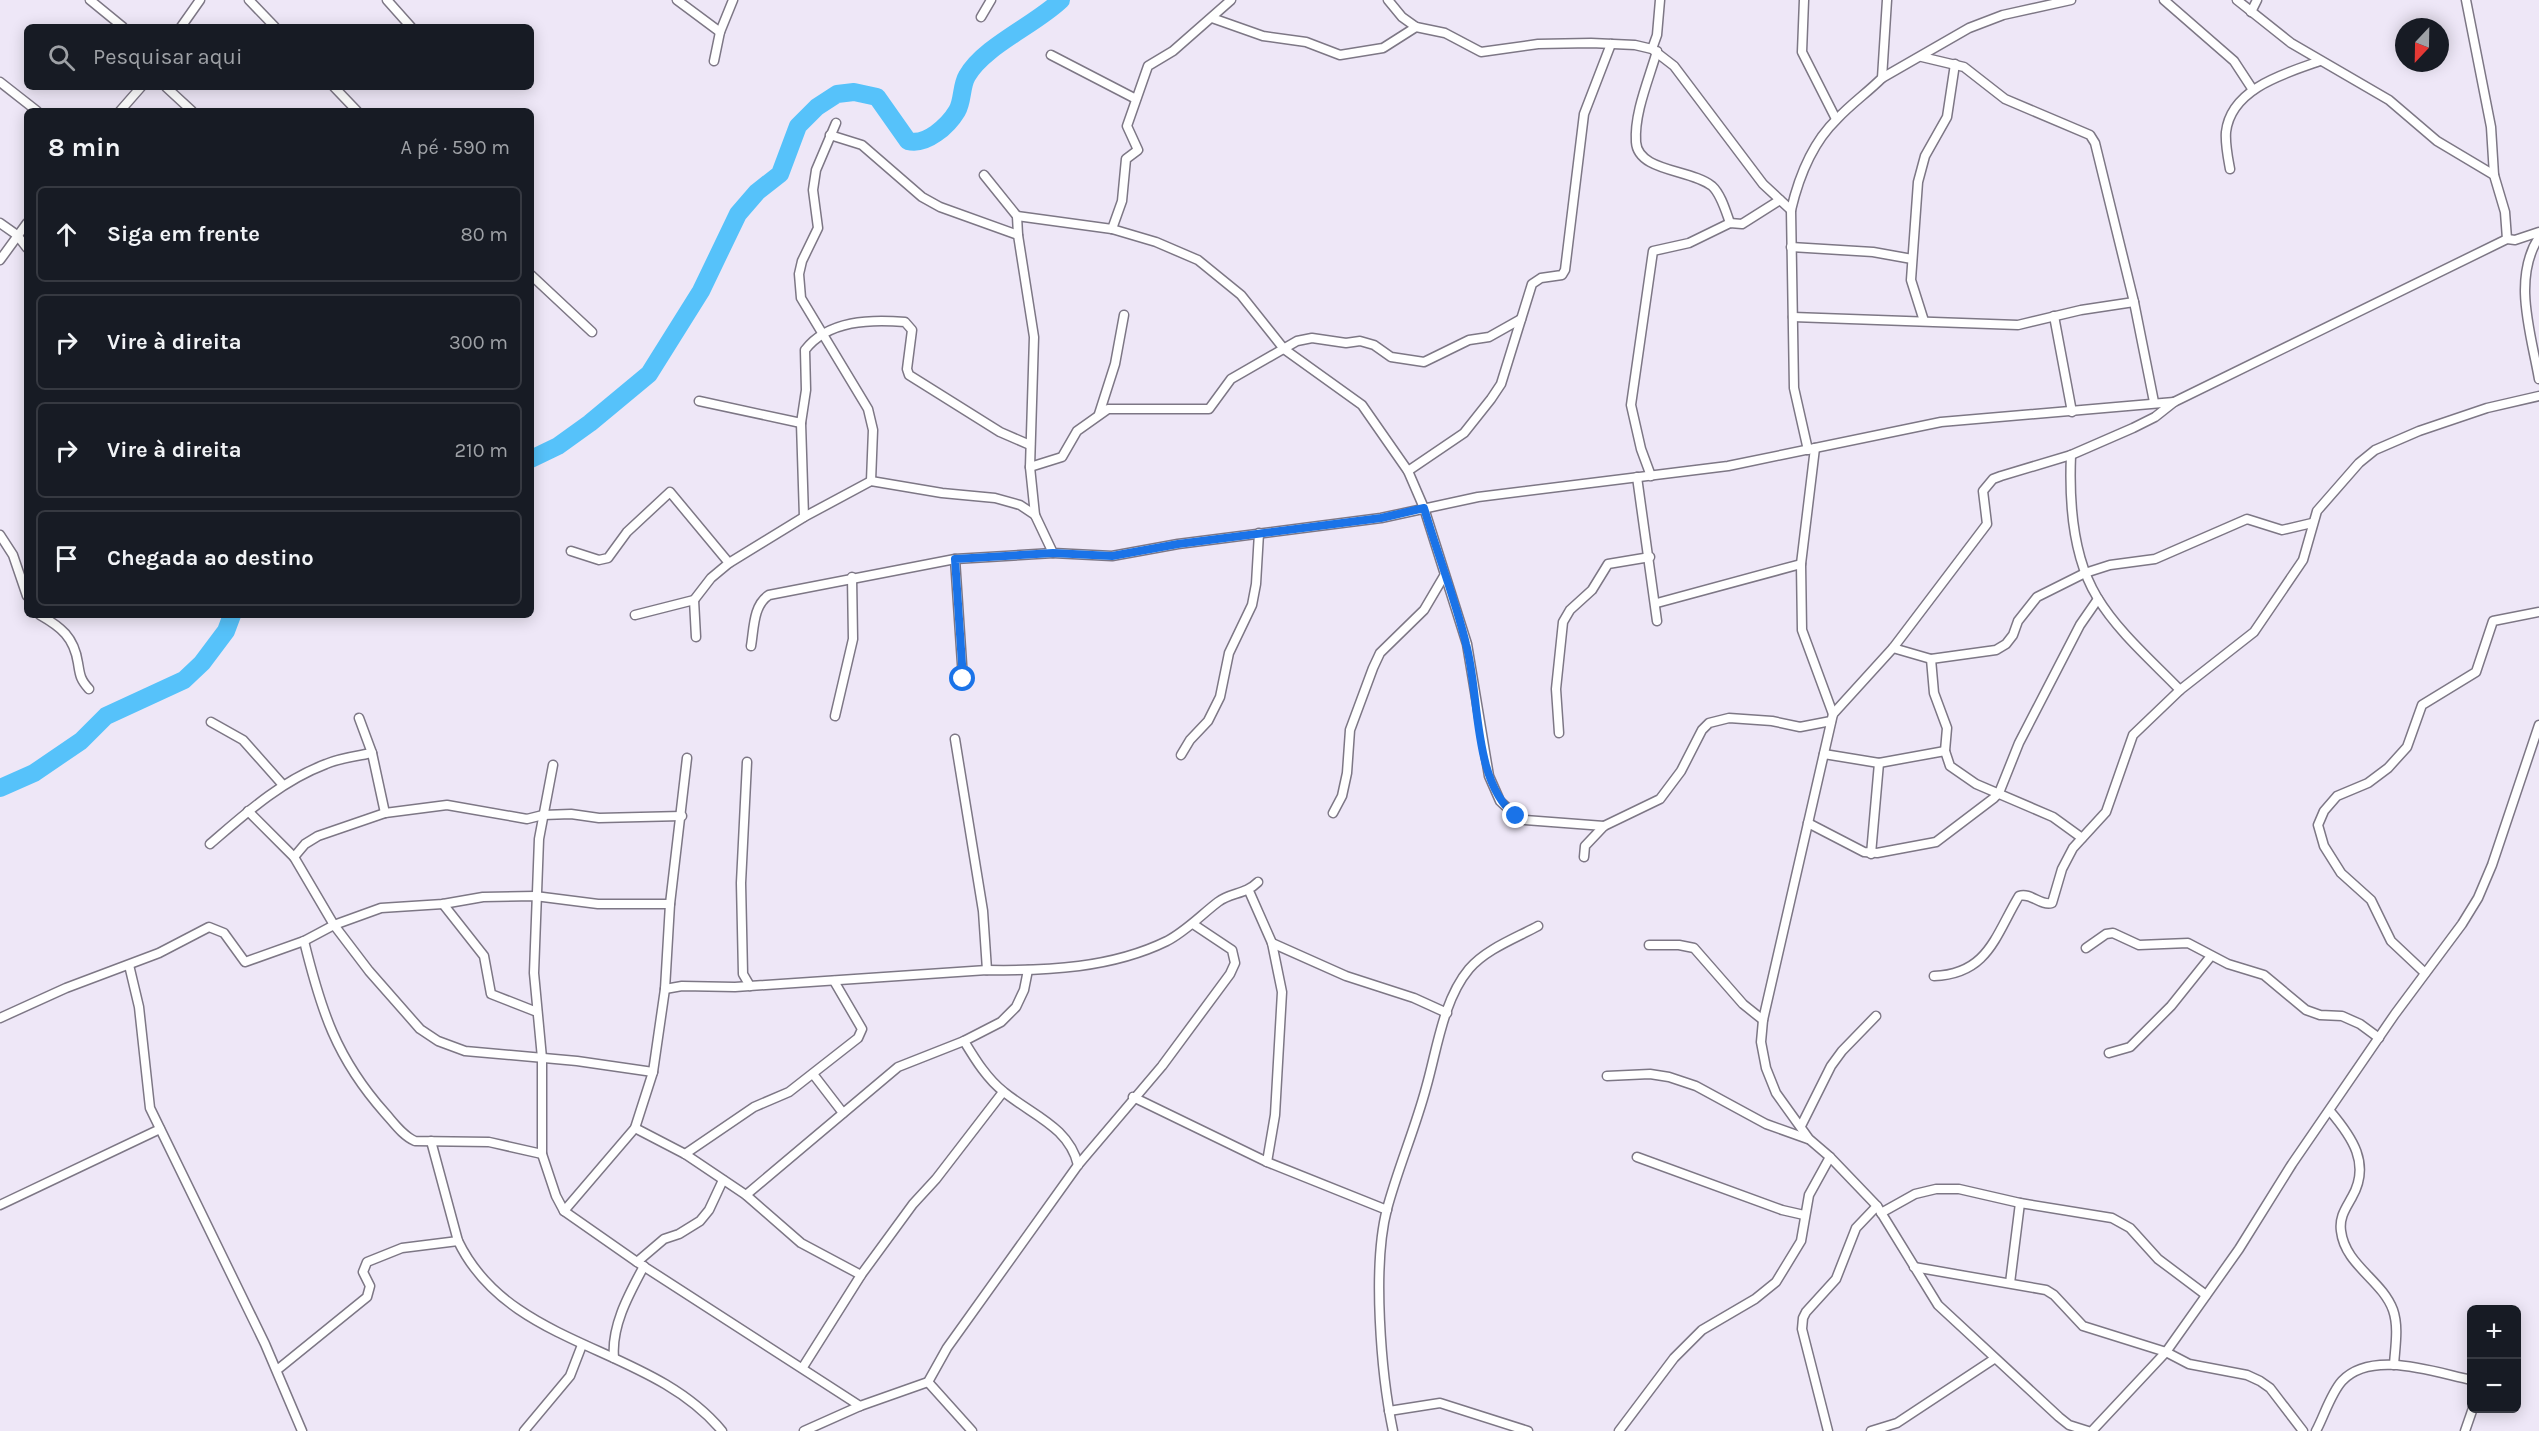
<!DOCTYPE html>
<html lang="pt">
<meta charset="utf-8">
<style>
:root{--surface:#171b24;--page:#242831;--text:#f1f3f6;--muted:#9ea1a6;--line:#363941}
body{margin:0;font-family:Karla,sans-serif;background:var(--page);color:var(--text)}
.controls{position:absolute;right:18px;bottom:18px;display:grid;overflow:hidden;border-radius:9px;box-shadow:0 3px 15px #0003}
.controls button{width:54px;height:54px;display:grid;place-items:center;padding:0;border:0;border-bottom:2px solid var(--line);background:var(--surface);color:var(--text);font:30px sans-serif}
.compass{position:absolute;left:2395px;top:18px;width:54px;height:54px;border-radius:50%;background:var(--surface);box-shadow:0 3px 15px #0003;rotate:202deg}
.stop{position:absolute;width:18px;height:18px;margin:-14px;border:4px solid #1a73e8;border-radius:50%;background:#fff}
.stop.end{background:#1a73e8;border-color:#fff;box-shadow:0 2px 6px #0008}
.list{margin:0;padding:0;list-style:none}
h2{display:flex;justify-content:space-between;align-items:center;height:78px;margin:0;padding:0 24px;font-size:26px}
h2 small{font-size:20px;font-weight:400;color:var(--muted)}
.list li{display:grid;grid-template-columns:39px 1fr auto;gap:18px;align-items:center;box-sizing:border-box;height:96px;margin:0 12px 12px;padding:0 12px;border:2px solid var(--line);border-radius:9px}
.list b{display:block;font-size:22px;white-space:nowrap}
.list em{font-size:20px;font-style:normal;color:var(--muted)}
.icon{flex:none;width:33px;height:33px;fill:none;stroke:currentColor;stroke-width:2;stroke-linecap:round;stroke-linejoin:round}
.map{position:relative;flex:none;width:2539px;height:1431px;overflow:hidden}
.search{position:absolute;background:var(--surface);box-shadow:0 3px 15px #0003;left:24px;top:24px;width:510px;height:66px;display:flex;align-items:center;gap:15px;box-sizing:border-box;padding:0 21px;border-radius:9px;color:var(--muted);font-size:22px}
.panel{position:absolute;background:var(--surface);box-shadow:0 3px 15px #0003;left:24px;top:108px;width:510px;height:510px;border-radius:9px}
.map>svg:first-child{display:block}
.lines{fill:none;stroke-linecap:round;stroke-linejoin:round}
.river{stroke:#56c2fa;stroke-width:18}
.street-casing{stroke:#7d7785;stroke-width:11}
.street{stroke:#fff;stroke-width:8}
.route{stroke:#1a73e8;stroke-width:8}
</style>
<div class="map">
<svg width="2539" height="1431" viewBox="0 0 2539 1431">
<rect width="100%" height="100%" fill="#eee7f7"/>
<g class="lines">
<g class="river">
<path d="M531,459L558,446L590,423L649,374L701,291L738,214L757,192L780,174L798,126L817,107L837,94L854,92L877,97L908,141C926,146 948,126 957,111C963,101 961,86 967,76C984,46 1035,25 1061,0"/>
<path d="M0,788L34,773L81,741L106,716L184,680L202,663L226,631L232,615"/>
</g>
<defs>
<g id="street">
<path d="M90,0L123,27"/>
<path d="M249,0L275,27"/>
<path d="M387,0L411,27"/>
<path d="M677,0L720,32"/>
<path d="M1388,0L1402,17L1416,27L1445,33L1481,52L1538,44L1591,43L1635,45L1652,49L1674,66L1763,184L1791,210"/>
<path d="M1804,0L1802,52L1836,119"/>
<path d="M2164,0L2234,61L2253,90"/>
<path d="M2237,0L2291,43L2389,100L2437,141L2494,175L2505,212L2507,239"/>
<path d="M2466,0L2491,127L2494,175"/>
<path d="M2251,12L2257,0"/>
<path d="M981,17L991,0"/>
<path d="M1212,18L1263,36L1306,42L1340,55L1383,48L1416,27"/>
<path d="M181,27L200,0"/>
<path d="M1652,49L1657,35L1660,0"/>
<path d="M1657,51C1649,79 1634,113 1636,142C1638,172 1691,169 1712,186C1721,194 1726,212 1730,223"/>
<path d="M1051,55L1136,99"/>
<path d="M1922,57L1964,67L2005,99L2090,135L2095,143L2134,302L2154,402"/>
<path d="M714,61L720,32L733,0"/>
<path d="M1882,78L1969,28L2003,15L2071,0"/>
<path d="M0,82L37,111"/>
<path d="M166,87L192,111"/>
<path d="M334,87L357,111"/>
<path d="M120,111L141,87"/>
<path d="M836,123L816,170L813,190L818,228L802,261L799,274L801,298L868,409L873,430L871,481"/>
<path d="M830,135L862,145L922,197L940,207L1018,235L1034,337L1030,467L1035,515"/>
<path d="M2230,169C2228,158 2225,144 2226,132C2231,88 2286,73 2320,61"/>
<path d="M984,175L1017,216L1018,235"/>
<path d="M1017,216L1112,229L1156,242L1198,260L1241,295L1284,349L1362,405L1408,471L1424,508L1467,644L1489,776L1500,801L1516,816L1525,820L1604,826"/>
<path d="M0,223L17,235L27,248"/>
<path d="M1112,229L1122,201L1126,159L1138,150L1127,126L1148,66L1173,51L1231,0"/>
<path d="M2539,237C2512,279 2531,333 2539,379"/>
<path d="M1791,247L1873,252L1912,259"/>
<path d="M0,260L27,223"/>
<path d="M531,275L592,332"/>
<path d="M2054,316L2072,412"/>
<path d="M1793,317L2018,325L2081,310L2134,302"/>
<path d="M1924,321L1911,280L1918,182L1925,156L1947,117L1955,64"/>
<path d="M699,401L801,423"/>
<path d="M1099,414L1115,364L1124,315"/>
<path d="M1815,448L1801,564L1802,630L1833,714"/>
<path d="M1808,450L1794,388L1791,210C1799,176 1812,143 1837,119C1851,104 1868,92 1882,78L1887,0"/>
<path d="M2071,455C2069,502 2072,556 2097,597C2118,632 2152,661 2180,690"/>
<path d="M1030,467L1062,457L1077,431L1108,409H1209L1231,379L1297,341L1312,338L1346,343L1360,341L1374,345L1391,357L1424,362L1469,340L1489,337L1521,319"/>
<path d="M1408,471L1464,433L1491,399L1501,384L1532,284L1541,278L1562,275L1565,270L1584,114L1611,44"/>
<path d="M1651,476L1641,449L1631,405L1653,251L1689,243L1730,223L1742,224L1780,200"/>
<path d="M1637,477L1657,621"/>
<path d="M804,517L801,423L806,390L805,350C828,320 871,319 905,322L912,330L907,369L909,375L1000,432L1030,445"/>
<path d="M0,535L13,555L27,596"/>
<path d="M571,551L599,560L608,558L627,532L670,492L729,563"/>
<path d="M955,559L963,679"/>
<path d="M694,600L696,637"/>
<path d="M1657,603L1801,564"/>
<path d="M40,615C61,627 74,637 78,663C80,675 80,679 89,689"/>
<path d="M635,615L694,600L711,578L729,563L804,517L871,481L942,493L995,498L1020,505L1035,515L1053,553L1112,556L1178,544L1381,518L1478,497L1728,466L1941,422L2174,402"/>
<path d="M751,646C754,629 753,605 769,595L955,559L1053,553"/>
<path d="M1893,648L1931,659L1996,650L2006,644L2013,635L2018,621L2037,597L2085,573L2110,565L2155,559L2247,519L2282,530L2312,523"/>
<path d="M1931,659L1934,693L1947,728L1945,751L1950,766L1976,784L2053,817L2082,838"/>
<path d="M835,716L853,639L852,577"/>
<path d="M359,718L372,753L385,813"/>
<path d="M211,722L243,740L283,785"/>
<path d="M1559,733L1556,689L1563,622L1570,610L1592,590L1608,564L1650,557"/>
<path d="M955,739L983,911L987,970"/>
<path d="M1824,754L1879,763L1945,751"/>
<path d="M1181,755L1190,740L1208,721L1220,697L1229,653L1252,605L1256,584L1259,533"/>
<path d="M747,762L741,883L743,974L750,986"/>
<path d="M553,765L539,839L534,973L542,1058V1154L556,1196L564,1211L637,1262L860,1406"/>
<path d="M248,811L294,857L334,925L369,971L420,1029L438,1041L465,1051L577,1061L653,1072"/>
<path d="M1333,813L1342,796L1347,773L1350,730L1373,668L1380,653L1424,610L1444,576"/>
<path d="M1808,823L1864,852L1877,853L1936,842L1994,798L1999,793L2019,743L2080,625L2098,599"/>
<path d="M210,844C246,813 281,781 326,764C340,758 357,756 372,753"/>
<path d="M1871,854L1879,763"/>
<path d="M294,857L305,844L318,836L385,813L447,805L527,819L543,815L571,814L599,818L682,816"/>
<path d="M1584,857L1585,846L1604,826L1660,799L1681,771L1702,730L1709,723L1729,718L1772,721L1800,727L1831,721"/>
<path d="M1249,891L1272,943L1282,992L1275,1115L1267,1162"/>
<path d="M443,904L484,956L491,994L537,1012"/>
<path d="M304,941C321,1010 336,1058 385,1113C394,1123 403,1136 415,1141L489,1142L542,1154"/>
<path d="M1272,943L1346,976L1414,998L1447,1013"/>
<path d="M1649,945H1679L1694,948L1743,1004L1763,1020"/>
<path d="M2086,948L2106,934L2113,933L2139,945L2188,943L2228,964L2264,975L2306,1010L2320,1015L2342,1016L2360,1024L2379,1038"/>
<path d="M129,965L139,1007L150,1108L265,1344L302,1431"/>
<path d="M2425,973L2391,941L2371,900L2341,873L2324,846L2318,825L2324,811L2337,796L2368,783L2388,768L2407,747L2422,705L2476,672L2493,621L2539,612"/>
<path d="M1934,976C1988,974 1995,936 2019,896C2031,892 2040,906 2052,903L2062,869L2073,848L2106,812L2133,735L2180,690L2254,632L2303,560L2317,511L2359,463L2375,450L2419,431L2487,408L2539,396"/>
<path d="M665,989L682,986L735,987L987,970C1047,971 1112,968 1167,941C1186,931 1201,915 1218,902C1231,892 1245,895 1258,882"/>
<path d="M0,1018L66,988L159,953L209,927L224,933L245,962L304,941L334,925L381,908L443,904L483,897L535,896L598,904H670"/>
<path d="M964,1041C975,1059 987,1079 1004,1092C1032,1115 1069,1127 1078,1165"/>
<path d="M2109,1053L2130,1047L2171,1006L2211,956"/>
<path d="M813,1074L843,1113"/>
<path d="M1607,1076L1650,1074L1669,1077L1696,1086L1766,1124L1808,1139"/>
<path d="M1133,1097L1267,1162L1387,1210"/>
<path d="M2330,1111C2352,1137 2371,1164 2352,1197C2346,1208 2339,1217 2341,1231C2345,1265 2382,1280 2393,1310C2399,1327 2395,1348 2394,1365"/>
<path d="M1801,1126L1831,1066L1842,1051L1876,1016"/>
<path d="M635,1128L685,1154L746,1195L801,1243L861,1275"/>
<path d="M431,1141L458,1241C510,1349 650,1344 722,1431"/>
<path d="M685,1154L754,1107L789,1092L858,1038L862,1029L834,981"/>
<path d="M1637,1157L1782,1210L1804,1215"/>
<path d="M746,1195L898,1067L964,1041L1001,1022L1016,1007L1024,990L1028,970"/>
<path d="M0,1205L160,1129"/>
<path d="M564,1211L635,1128L653,1072L665,989L670,904L687,758"/>
<path d="M1881,1213L1915,1194L1936,1189H1959L2020,1203L2112,1218L2130,1228L2158,1259L2206,1295"/>
<path d="M637,1262L664,1239L679,1234L700,1221L709,1210L723,1180"/>
<path d="M1914,1267L2046,1290L2054,1295L2083,1326L2166,1352L2189,1364L2247,1375L2260,1381L2270,1388L2303,1431"/>
<path d="M2010,1283L2020,1203"/>
<path d="M614,1358C611,1326 629,1294 644,1266"/>
<path d="M803,1367L861,1275L913,1204L936,1179L1003,1092"/>
<path d="M277,1370L367,1297L370,1286L363,1272L367,1262L402,1248L458,1241"/>
<path d="M928,1382L972,1431"/>
<path d="M1389,1411L1440,1403L1528,1431"/>
<path d="M524,1431L570,1376L582,1345"/>
<path d="M804,1431L860,1406L928,1382L947,1348L1078,1165L1162,1066L1230,974L1235,963L1232,950L1193,924"/>
<path d="M1393,1431C1381,1374 1372,1266 1387,1209C1398,1168 1415,1129 1426,1088C1437,1050 1443,1000 1469,969C1486,949 1516,938 1538,926"/>
<path d="M1619,1431L1674,1358L1702,1330L1755,1299L1776,1282L1801,1241L1809,1195L1830,1157"/>
<path d="M1828,1431L1802,1329L1803,1318L1806,1312L1836,1279L1856,1228L1877,1206"/>
<path d="M1871,1431L1897,1423L1994,1359"/>
<path d="M2088,1431L2069,1425L2059,1417L1938,1305L1877,1206L1830,1157L1809,1139L1776,1093L1766,1068L1761,1042L1763,1020L1833,714L1893,648L1987,524L1983,491L1993,479L2001,476L2071,455L2133,428L2155,417L2174,402L2507,239L2515,240L2539,232"/>
<path d="M2092,1431L2166,1352L2239,1249L2292,1164L2395,1014L2462,924L2478,898L2492,865L2539,725"/>
<path d="M2316,1431C2324,1416 2331,1393 2342,1381C2372,1349 2436,1373 2472,1380"/>
<path d="M2465,1431L2473,1408"/>
</g>
</defs>
<use href="#street" class="street-casing"/>
<use href="#street" class="street"/>
</g>
<g class="lines">
<path class="route" d="M963,679L955,559L1053,553L1112,556L1178,544L1381,518L1424,508C1437,553 1455,598 1466,644C1480,694 1472,782 1516,816"/>
</g>
</svg>
<div class="controls">
<button>+</button>
<button>−</button>
</div>
<svg class="compass" viewBox="-18 -18 36 36"><path d="M0-13l5 13h-10z" fill="#e53935"/><path d="M0 13l5-13h-10z" fill="#9ea1a6"/></svg>
<div class="stop" style="left:963px;top:679px"></div>
<div class="stop end" style="left:1516px;top:816px"></div>
<div class="search"><svg class="icon" aria-label="search" viewBox="0 0 24 24"><circle cx="10" cy="10" r="6"/><path d="M15 15l6 6"/></svg>Pesquisar aqui</div>
<section class="panel">
<h2>8 min<small>A pé · 590 m</small></h2>
<ul class="list">
<li><svg class="icon" aria-label="ahead" viewBox="0 0 24 24"><path d="M12 20V5M6 11l6-6 6 6"/></svg><div><b>Siga em frente</b></div><em>80 m</em></li>
<li><svg class="icon" aria-label="right" viewBox="0 0 24 24"><path d="M7 20v-9h11M14 6l5 5-5 5"/></svg><div><b>Vire à direita</b></div><em>300 m</em></li>
<li><svg class="icon" aria-label="right" viewBox="0 0 24 24"><path d="M7 20v-9h11M14 6l5 5-5 5"/></svg><div><b>Vire à direita</b></div><em>210 m</em></li>
<li><svg class="icon" aria-label="arrive" viewBox="0 0 24 24"><path d="M6 21V4h12l-3 4 3 4H6"/></svg><div><b>Chegada ao destino</b></div></li>
</ul>
</section>
</div>
